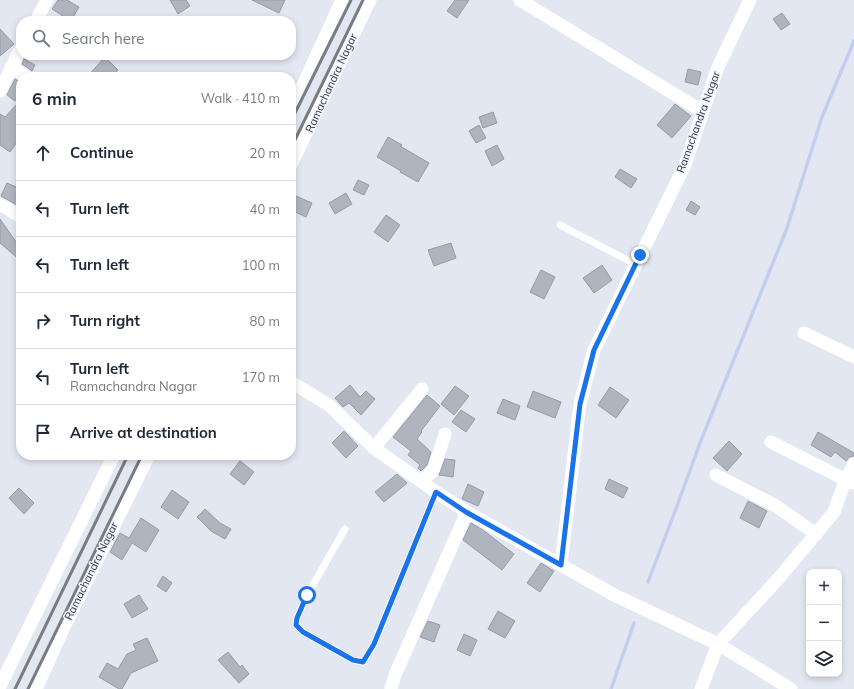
<!DOCTYPE html>
<meta charset="utf-8">
<style>
:root{--surface:#fff;--page:#f2f2f3;--text:#1f2937;--muted:#747a83;--line:#e0e1e3}
body{margin:0;font-family:Mulish,sans-serif;background:var(--page);color:var(--text)}
.controls{position:absolute;right:12px;bottom:12px;display:grid;overflow:hidden;border-radius:8px;box-shadow:0 2px 6px #0003}
.controls button{width:36px;height:36px;display:grid;place-items:center;padding:0;border:0;border-bottom:1px solid var(--line);background:var(--surface);color:var(--text);font:20px sans-serif}
.stop{position:absolute;width:12px;height:12px;margin:-9px;border:3px solid #1a73e8;border-radius:50%;background:#fff}
.stop.end{background:#1a73e8;border-color:#fff;box-shadow:0 1px 4px #0008}
.list{margin:0;padding:0;list-style:none}
h2{display:flex;justify-content:space-between;align-items:center;height:52px;margin:0;padding:0 16px;font-size:17px}
h2 small{font-size:13px;font-weight:400;color:var(--muted)}
.list li{display:grid;grid-template-columns:26px 1fr auto;gap:12px;align-items:center;box-sizing:border-box;height:56px;padding:0 16px;border-top:1px solid var(--line)}
.list b{display:block;font-size:15px;white-space:nowrap}
.list p{margin:0;font-size:13px;white-space:nowrap;color:var(--muted)}
.list em{font-size:13px;font-style:normal;color:var(--muted)}
.icon{flex:none;width:22px;height:22px;fill:none;stroke:currentColor;stroke-width:2;stroke-linecap:round;stroke-linejoin:round}
.map{position:relative;flex:none;width:854px;height:689px;overflow:hidden}
.search{position:absolute;background:var(--surface);box-shadow:0 2px 6px #0003;left:16px;top:16px;width:280px;height:44px;display:flex;align-items:center;gap:10px;box-sizing:border-box;padding:0 14px;border-radius:16px;color:var(--muted);font-size:15px}
.panel{position:absolute;background:var(--surface);box-shadow:0 2px 6px #0003;left:16px;top:72px;width:280px;height:388px;border-radius:16px}
.map>svg:first-child{display:block}
.lines{fill:none;stroke-linecap:round;stroke-linejoin:round}
.stream{stroke:#c1cef0;stroke-width:3.5}
.building{fill:#b0b4bf;stroke:#969ba5}
.lane{stroke:#fff;stroke-width:7}
.street{stroke:#fff;stroke-width:13}
.rail{stroke:#797c83;stroke-width:3}
.route{stroke:#1a73e8;stroke-width:5}
.labels{text-anchor:middle;stroke-width:3;stroke-linejoin:round;paint-order:stroke}
.street-label{font-size:11px;fill:#34363a;stroke:#eff4ff}
</style>
<div class="map">
<svg width="854" height="689" viewBox="0 0 854 689">
<rect width="100%" height="100%" fill="#e2e7f2"/>
<g class="lines">
<g class="stream">
<path d="M648,582L677,506L700,443L787,228L822,117L854,41"/>
<path d="M611,689L634,623"/>
</g>
</g>
<g class="building">
<path d="M58,0H67L79,7L71,21L52,9Z"/>
<path d="M170,0H186L190,6L178,14Z"/>
<path d="M252,0H285L279,13Z"/>
<path d="M455,0H469L457,18L447,11Z"/>
<path d="M782,13L790,24L781,30L773,19Z"/>
<path d="M0,29L14,44L0,56Z"/>
<path d="M105,57L118,70L112,77H87Z"/>
<path d="M24,59L35,65L32,71L22,64Z"/>
<path d="M688,69L701,72L698,85L685,82Z"/>
<path d="M15,79L21,83V91L15,101L7,95Z"/>
<path d="M21,100V136L10,152L0,145V114L5,117Z"/>
<path d="M675,104L691,116L672,138L657,125Z"/>
<path d="M493,112L497,123L483,128L479,117Z"/>
<path d="M479,125L486,138L476,143L469,131Z"/>
<path d="M388,137L402,145L400,146L429,163L418,182L400,172L401,171L377,157Z"/>
<path d="M497,145L504,159L492,166L485,151Z"/>
<path d="M620,169L637,179L631,188L615,177Z"/>
<path d="M358,180L369,185L364,195L353,190Z"/>
<path d="M7,183L21,189V195L17,205L1,196Z"/>
<path d="M346,193L352,204L335,214L329,203Z"/>
<path d="M296,196L312,203L306,217L291,210Z"/>
<path d="M691,201L700,207L695,215L686,210Z"/>
<path d="M386,215L400,225L388,242L374,232Z"/>
<path d="M0,219L21,249V261L0,243Z"/>
<path d="M451,243L456,258L434,266L428,250Z"/>
<path d="M602,265L612,280L594,293L583,278Z"/>
<path d="M541,270L555,277L544,299L530,292Z"/>
<path d="M350,385L360,397L366,391L375,399L361,415L349,403L343,407L335,398Z"/>
<path d="M455,386L469,396L454,415L441,404Z"/>
<path d="M610,387L629,400L616,418L598,405Z"/>
<path d="M533,391L561,402L555,418L527,407Z"/>
<path d="M427,395L440,406L421,431L422,432L417,439L431,452L427,465L421,471L418,468L420,465L408,455L411,451L393,437Z"/>
<path d="M503,399L520,406L515,420L497,413Z"/>
<path d="M461,410L475,419L466,432L452,422Z"/>
<path d="M344,431L358,446L346,458L332,443Z"/>
<path d="M818,432L854,453V456L849,457L846,461L835,452L831,457L811,445Z"/>
<path d="M729,441L742,454L727,471L713,458Z"/>
<path d="M445,459L455,460L453,477L439,475Z"/>
<path d="M240,461L254,472L244,485L230,474Z"/>
<path d="M397,474L407,483L384,502L375,492Z"/>
<path d="M609,479L628,488L623,498L605,489Z"/>
<path d="M468,484L484,492L478,506L462,499Z"/>
<path d="M19,488L34,503L24,514L9,498Z"/>
<path d="M172,490L189,502L178,519L161,507Z"/>
<path d="M748,501L767,511L759,528L740,518Z"/>
<path d="M205,509L220,523L231,529L225,539L211,531L197,517Z"/>
<path d="M141,518L159,530L146,552L132,543L122,560L110,552L120,533L129,538Z"/>
<path d="M471,523L483,530L514,554L502,570L463,540Z"/>
<path d="M541,563L554,571L540,592L527,583Z"/>
<path d="M163,576L172,583L166,592L157,586Z"/>
<path d="M139,595L148,609L132,618L124,604Z"/>
<path d="M498,611L515,621L505,638L488,629Z"/>
<path d="M428,621L440,625L434,642L420,637Z"/>
<path d="M464,634L477,640L470,656L457,650Z"/>
<path d="M147,638L158,661L131,673L122,689H119L99,677L107,663L118,669L127,654L136,650L133,644Z"/>
<path d="M228,652L240,667L242,665L249,674L239,683L218,660Z"/>
</g>
<g class="lines">
<g class="lane">
<path d="M560,225L635,264"/>
<path d="M345,529L307,595L297,618L296,625L303,632L353,660L363,662L374,644L436,492"/>
</g>
<g class="street">
<path d="M520,0L702,111"/>
<path d="M36,21L47,0"/>
<path d="M11,67L27,77"/>
<path d="M0,91L21,48"/>
<path d="M291,108L304,83L342,0"/>
<path d="M291,165L370,0"/>
<path d="M0,204L21,217"/>
<path d="M804,333L854,357"/>
<path d="M291,382L329,405L374,448L436,492L467,512L614,595L718,644L791,689"/>
<path d="M771,442L852,483"/>
<path d="M374,448L422,389"/>
<path d="M716,475L776,506L816,534"/>
<path d="M421,481L431,473L434,468L445,434"/>
<path d="M561,565L580,404L594,350L685,165L718,67L750,0"/>
<path d="M0,686L114,455"/>
<path d="M36,689L63,629L149,455"/>
<path d="M391,689L395,675L467,512"/>
<path d="M701,689L718,644L779,578L834,512L845,481L854,464"/>
</g>
<g class="rail">
<path d="M291,121L351,0"/>
<path d="M291,148L363,0"/>
<path d="M15,689L128,455"/>
<path d="M28,689L142,455"/>
</g>
</g>
<g class="lines">
<path class="route" d="M307,595L297,618L296,625L303,632L353,660L363,662L374,644L436,492L466,512L561,565L580,404L594,350L640,255"/>
</g>
<g class="labels">
<g class="street-label">
<text transform="translate(331 83) rotate(-65)" y="4">Ramachandra Nagar</text>
<text transform="translate(698 122) rotate(-70)" y="4">Ramachandra Nagar</text>
<text transform="translate(91 571) rotate(-64)" y="4">Ramachandra Nagar</text>
</g>
</g>
</svg>
<div class="controls">
<button>+</button>
<button>−</button>
<button><svg class="icon" aria-label="layers" viewBox="0 0 24 24"><path d="M12 4l9 5-9 5-9-5zM3 14l9 5 9-5"/></svg></button>
</div>
<div class="stop" style="left:307px;top:595px"></div>
<div class="stop end" style="left:640px;top:255px"></div>
<div class="search"><svg class="icon" aria-label="search" viewBox="0 0 24 24"><circle cx="10" cy="10" r="6"/><path d="M15 15l6 6"/></svg>Search here</div>
<section class="panel">
<h2>6 min<small>Walk · 410 m</small></h2>
<ul class="list">
<li><svg class="icon" aria-label="ahead" viewBox="0 0 24 24"><path d="M12 20V5M6 11l6-6 6 6"/></svg><div><b>Continue</b></div><em>20 m</em></li>
<li><svg class="icon" aria-label="left" viewBox="0 0 24 24"><path d="M17 20v-9H6M10 6l-5 5 5 5"/></svg><div><b>Turn left</b></div><em>40 m</em></li>
<li><svg class="icon" aria-label="left" viewBox="0 0 24 24"><path d="M17 20v-9H6M10 6l-5 5 5 5"/></svg><div><b>Turn left</b></div><em>100 m</em></li>
<li><svg class="icon" aria-label="right" viewBox="0 0 24 24"><path d="M7 20v-9h11M14 6l5 5-5 5"/></svg><div><b>Turn right</b></div><em>80 m</em></li>
<li><svg class="icon" aria-label="left" viewBox="0 0 24 24"><path d="M17 20v-9H6M10 6l-5 5 5 5"/></svg><div><b>Turn left</b><p>Ramachandra Nagar</p></div><em>170 m</em></li>
<li><svg class="icon" aria-label="arrive" viewBox="0 0 24 24"><path d="M6 21V4h12l-3 4 3 4H6"/></svg><div><b>Arrive at destination</b></div></li>
</ul>
</section>
</div>
